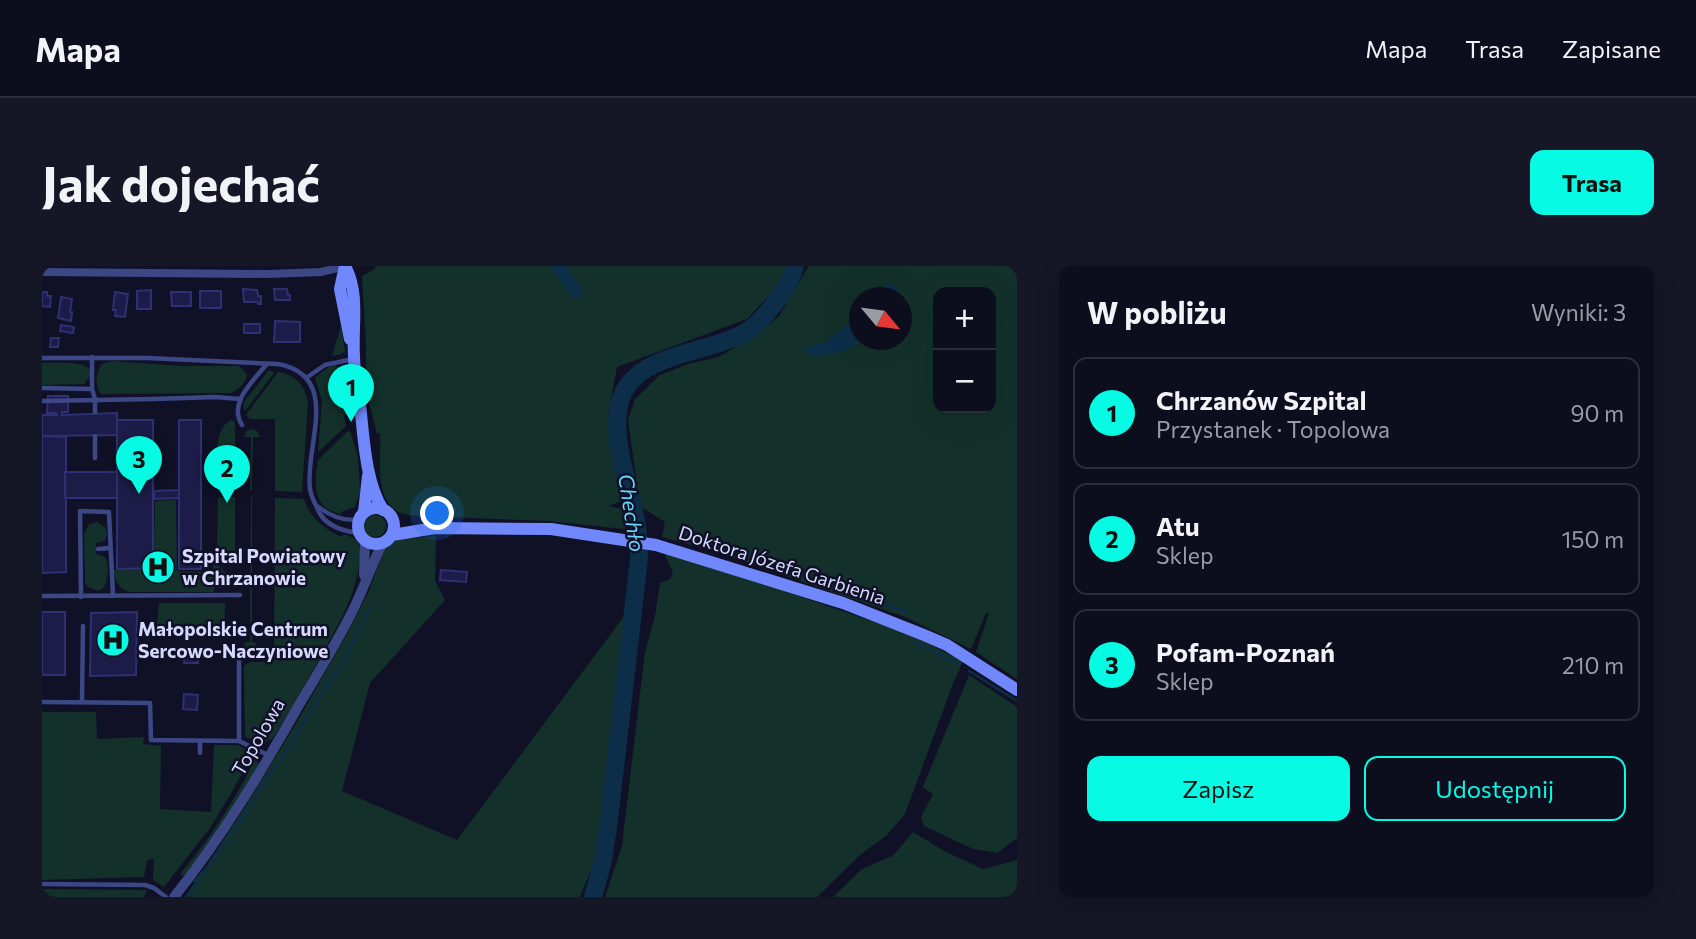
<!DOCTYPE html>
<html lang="pl">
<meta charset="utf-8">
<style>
:root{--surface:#0c0d1d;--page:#151626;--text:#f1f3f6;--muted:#9a9ca4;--line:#2c2d3b;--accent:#07fae3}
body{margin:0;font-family:Commissioner,sans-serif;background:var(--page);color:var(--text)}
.controls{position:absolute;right:21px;top:21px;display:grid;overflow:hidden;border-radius:14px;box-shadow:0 7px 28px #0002}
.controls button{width:63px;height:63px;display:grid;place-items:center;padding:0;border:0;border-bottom:2px solid var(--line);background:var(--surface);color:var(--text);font:35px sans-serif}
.compass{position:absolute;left:807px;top:21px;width:63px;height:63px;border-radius:50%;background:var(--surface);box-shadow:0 7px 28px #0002;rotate:119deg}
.you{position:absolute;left:396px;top:248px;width:24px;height:24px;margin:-18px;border:5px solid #fff;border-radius:50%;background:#1a73e8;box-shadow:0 0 0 10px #1a73e833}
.badge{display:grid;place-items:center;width:46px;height:46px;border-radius:50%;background:var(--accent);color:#111;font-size:23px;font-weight:700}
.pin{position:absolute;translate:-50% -58px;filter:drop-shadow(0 2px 4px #0008)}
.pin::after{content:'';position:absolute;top:37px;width:24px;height:21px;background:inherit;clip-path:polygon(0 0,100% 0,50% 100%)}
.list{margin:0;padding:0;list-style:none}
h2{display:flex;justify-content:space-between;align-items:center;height:91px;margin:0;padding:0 28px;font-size:30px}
h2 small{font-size:23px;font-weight:400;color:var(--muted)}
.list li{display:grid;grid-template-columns:46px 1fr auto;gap:21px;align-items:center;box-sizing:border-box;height:112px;margin:0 14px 14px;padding:0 14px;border:2px solid var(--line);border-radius:14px}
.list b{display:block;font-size:26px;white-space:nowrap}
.list p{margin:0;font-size:23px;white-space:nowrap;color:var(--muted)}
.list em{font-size:23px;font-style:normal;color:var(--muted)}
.actions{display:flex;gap:14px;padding:21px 28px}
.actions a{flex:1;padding:16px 0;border:2px solid var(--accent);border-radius:14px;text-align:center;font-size:24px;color:var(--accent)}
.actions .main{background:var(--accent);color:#111}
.map{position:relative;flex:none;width:975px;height:631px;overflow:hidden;border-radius:14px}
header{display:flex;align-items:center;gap:42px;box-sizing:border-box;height:98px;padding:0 35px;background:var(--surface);border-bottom:2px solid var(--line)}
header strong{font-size:33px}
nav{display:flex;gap:38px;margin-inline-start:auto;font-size:24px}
.intro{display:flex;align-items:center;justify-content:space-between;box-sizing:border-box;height:168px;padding:0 42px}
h1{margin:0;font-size:49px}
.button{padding:18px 32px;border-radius:14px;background:var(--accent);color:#111;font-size:24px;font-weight:700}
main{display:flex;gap:42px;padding:0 42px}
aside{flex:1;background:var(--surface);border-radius:14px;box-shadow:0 7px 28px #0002}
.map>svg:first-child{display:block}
.green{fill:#13312a;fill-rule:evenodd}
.water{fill:#0d2e49}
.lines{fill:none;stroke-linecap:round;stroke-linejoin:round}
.stream{stroke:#0d2e49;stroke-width:2.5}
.river{stroke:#0d2e49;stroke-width:18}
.building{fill:#1d1c48;stroke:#2f2f73;stroke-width:2}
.service{stroke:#3c4885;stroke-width:4.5}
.minor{stroke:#3c4885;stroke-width:8}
.tertiary{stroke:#3c4885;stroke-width:10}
.secondary{stroke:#7088fc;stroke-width:12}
.service-bridge{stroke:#3c4885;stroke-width:4.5}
.labels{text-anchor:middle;stroke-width:5;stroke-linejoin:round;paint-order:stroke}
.poi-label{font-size:19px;font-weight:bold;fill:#d7dafe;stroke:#101127;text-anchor:start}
.street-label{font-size:19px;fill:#d7dafe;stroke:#101127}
.water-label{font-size:21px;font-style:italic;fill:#67d4fc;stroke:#101127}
</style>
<header>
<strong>Mapa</strong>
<nav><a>Mapa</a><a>Trasa</a><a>Zapisane</a></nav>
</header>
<div class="intro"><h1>Jak dojechać</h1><a class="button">Trasa</a></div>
<main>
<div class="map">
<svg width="975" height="631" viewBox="0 0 975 631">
<rect width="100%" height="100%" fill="#101127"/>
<g class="green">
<path d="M334,0H747L745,10L705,53L575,101L566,149L582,234L567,240L587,245L590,264L508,255L376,250C369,249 360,249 355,245C331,229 340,191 338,167H335L327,137L324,109V78L320,10L331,4Z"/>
<path d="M767,0H975V413L934,386L947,347H944L929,383L863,351L671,285L620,271L623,256L598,240L586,154L593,133L618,109L646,98L676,91L712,71L737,50ZM896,26H949V142H896ZM818,32H860V74H818Z"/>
<path d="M299,60L303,85L299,88L290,90Z"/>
<path d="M70,95L140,100H197L205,108C204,117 197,123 189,127L59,128C52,119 54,107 60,98Z"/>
<path d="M0,97C11,97 67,92 42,118L0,119Z"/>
<path d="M294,99L295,101L303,102L306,105V148L302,149L304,160L276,186L280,135L273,112L285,102Z"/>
<path d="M227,104L232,107L203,145L201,140L202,136Z"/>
<path d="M236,106C253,108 263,120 266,136L260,226L233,225V153H208L204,149Z"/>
<path d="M190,154L193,157V222H176C176,203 169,161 190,154Z"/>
<path d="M209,163L215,165L218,171H211L210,224H208L209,171H202L204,165Z"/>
<path d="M308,165L315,187L317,204L318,227L313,241L299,246V248C269,242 273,217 276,193H278L279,191L305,166Z"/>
<path d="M176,231H193V293L191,295H187L175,280Z"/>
<path d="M209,231H210V376L215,377L213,383L207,384L203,381L202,377L208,376Z"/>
<path d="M233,232L262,233C267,251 283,264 300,271L302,268C308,270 316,273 318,281C319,283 318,288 318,291C315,329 296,359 278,392C263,419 248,446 231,472C222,479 213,474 203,471L202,400L208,396H232Z"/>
<path d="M134,234L135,305L171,306V294L187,310L188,316C185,323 179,322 172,322V326H87C76,322 73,315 72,304L112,303L113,235Z"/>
<circle cx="333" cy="260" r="11"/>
<path d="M55,256L63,261L65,269L62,275L54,277V288L61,290L65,294C66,306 68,320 56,325L46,321L43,317L42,268L47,258Z"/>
<path d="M394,270L393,315L403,334L328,417L300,525L415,574L583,349L554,592L538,631H144L154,619L151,615L163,602L203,541L255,456L305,368L326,327L343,283L352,275L359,273Z"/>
<path d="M622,286L736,323L865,367L921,395L910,420L863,548L845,569L818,589L775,631H563L580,580L603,386L613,350L618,317L628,313L631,307Z"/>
<path d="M117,337H183L182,372L114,369Z"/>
<path d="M927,409L975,441V572L955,587L931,583L882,560L879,551L891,528L881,521Z"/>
<path d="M0,446H54L55,473L102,471L101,478L119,480L118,543L169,546L172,479H196L211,487L190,526L168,562L122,621L111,614L112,593L105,594L102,611L0,614Z"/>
<path d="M215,489L216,498L215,502C193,539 169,576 142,610L138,608C167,574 196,530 215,489Z"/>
<path d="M871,566L904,586L941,603L975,594V631H791L820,603L852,589Z"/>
<path d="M0,623H10L105,624L102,631H0Z"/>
</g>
<g class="water">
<path d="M506,0H524L541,26C528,45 521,8 506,0Z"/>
<path d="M845,17L851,19L856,23L854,31H840L837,28L840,21Z"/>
<path d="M817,53L818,74H837L836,75L816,77L802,85L782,89H769L761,84L771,79L784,76L801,61Z"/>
</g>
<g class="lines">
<g class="stream">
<path d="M588,249H593L600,251"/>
<path d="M640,264L690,279L727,298L865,346"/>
<path d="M873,376L918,399"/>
<path d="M927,405L975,435"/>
<path d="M144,631L195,561L227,510L249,479L280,426L298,402L328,341"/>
</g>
<path class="river" d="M551,631L561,595L567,554L597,293C597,277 596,261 592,245C585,213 572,178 576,145C583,86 662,90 702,67C716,59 726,46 736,33C744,23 750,13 753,0"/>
</g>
<g class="building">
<path d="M201,23L215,24L216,30H219V38H216V36H202Z"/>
<path d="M232,23H245L246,29H248V34H233Z"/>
<path d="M109,24V43H95V25Z"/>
<rect x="158" y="25" width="21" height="17"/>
<path d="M0,26H5V30H9L8,41L0,40Z"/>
<path d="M73,26L86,28L83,51L73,50L74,44H71Z"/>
<path d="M129,26H149V40H130Z"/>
<path d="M19,31L30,33L28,46H30L29,55L16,52Z"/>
<path d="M233,55L258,56V76H232Z"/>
<rect x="202" y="58" width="16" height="9"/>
<path d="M19,59L32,61L31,67L18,65Z"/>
<path d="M9,72H17L16,81H8Z"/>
<path d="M6,130H26V146H20V149L75,147V169L0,170V149H15L14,147H5Z"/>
<path d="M75,154H111V302L75,303Z"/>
<rect x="137" y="154" width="22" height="149"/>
<path d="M0,170L24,171V306L0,307Z"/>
<rect x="23" y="206" width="52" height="26"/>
<path d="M137,224V232L112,233V225Z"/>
<path d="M399,304L425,306L424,316L398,314Z"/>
<rect x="0" y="346" width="23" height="63"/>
<path d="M95,346L94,409L48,410L49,347Z"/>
<path d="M143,385H156V397H142Z"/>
<path d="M142,428L156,429L155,444L141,443Z"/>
</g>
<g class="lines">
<g class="service">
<path d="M50,91V123L53,133V146"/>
<path d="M0,92H105L236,98C301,110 262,181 268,223C269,231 273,237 276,244C283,260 300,265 316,267"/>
<path d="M264,112L283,99L311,93"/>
<path d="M0,122L50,123"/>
<path d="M112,133L173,131L198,133"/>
<path d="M200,159C186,137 211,115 224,99"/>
<path d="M53,170V192"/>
<path d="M275,240C288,250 300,255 316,254"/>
<path d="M56,283L68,282"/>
<path d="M0,330L198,329"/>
<path d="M39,331L38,245L67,246L71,330"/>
<path d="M40,435L41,360"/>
<path d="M0,436L108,437L109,474L197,475L226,489"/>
<path d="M197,474V391"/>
<path d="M158,487V475"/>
<path d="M0,618L103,619L112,622L124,631"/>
</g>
<path class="minor" d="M0,6L227,8L279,6L303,0"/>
<g class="tertiary">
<path d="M322,309L323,275"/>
<path d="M132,631C180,571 219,506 257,439C276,407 296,375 312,342C322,321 330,299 340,278"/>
</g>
<g class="secondary">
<path d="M303,0C318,28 310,60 312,90C312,106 316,123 318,139C322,172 323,215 341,244"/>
<path d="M303,0L298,23L308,73"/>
<circle cx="334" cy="260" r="18"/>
<path d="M322,246L326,210"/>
<path d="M350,269L393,262L509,263L614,279L801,337L882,369L905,379L975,424"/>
</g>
<path class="service-bridge" d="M0,135L112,133"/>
</g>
<defs>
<symbol id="hospital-disc" viewBox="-11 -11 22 22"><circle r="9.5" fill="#07fae3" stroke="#101127"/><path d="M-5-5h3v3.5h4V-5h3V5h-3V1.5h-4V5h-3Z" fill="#111"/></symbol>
</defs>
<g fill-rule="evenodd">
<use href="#hospital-disc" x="97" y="282" width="38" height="38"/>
<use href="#hospital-disc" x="52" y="355" width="38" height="38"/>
</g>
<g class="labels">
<g class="poi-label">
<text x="140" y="297">Szpital Powiatowy<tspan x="140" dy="22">w Chrzanowie</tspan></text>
<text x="96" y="370">Małopolskie Centrum<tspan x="96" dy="22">Sercowo-Naczyniowe</tspan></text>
</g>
<g class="street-label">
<text transform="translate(740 299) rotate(18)" y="7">Doktora Józefa Garbienia</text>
<text transform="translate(216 471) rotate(-60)" y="7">Topolowa</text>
</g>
<g class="water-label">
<text transform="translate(589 247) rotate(81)" y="7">Chechło</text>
</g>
</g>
</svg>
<div class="controls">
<button>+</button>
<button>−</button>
</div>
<svg class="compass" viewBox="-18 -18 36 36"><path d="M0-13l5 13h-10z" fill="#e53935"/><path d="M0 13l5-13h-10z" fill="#9a9ca4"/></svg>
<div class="you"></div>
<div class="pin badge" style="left:309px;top:156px">1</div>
<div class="pin badge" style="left:185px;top:237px">2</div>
<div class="pin badge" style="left:97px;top:228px">3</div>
</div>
<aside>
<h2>W pobliżu<small>Wyniki: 3</small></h2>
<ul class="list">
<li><span class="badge">1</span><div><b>Chrzanów Szpital</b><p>Przystanek · Topolowa</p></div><em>90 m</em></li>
<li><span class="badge">2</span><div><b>Atu</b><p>Sklep</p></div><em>150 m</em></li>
<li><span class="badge">3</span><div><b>Pofam-Poznań</b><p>Sklep</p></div><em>210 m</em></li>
</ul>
<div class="actions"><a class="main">Zapisz</a><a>Udostępnij</a></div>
</aside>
</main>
